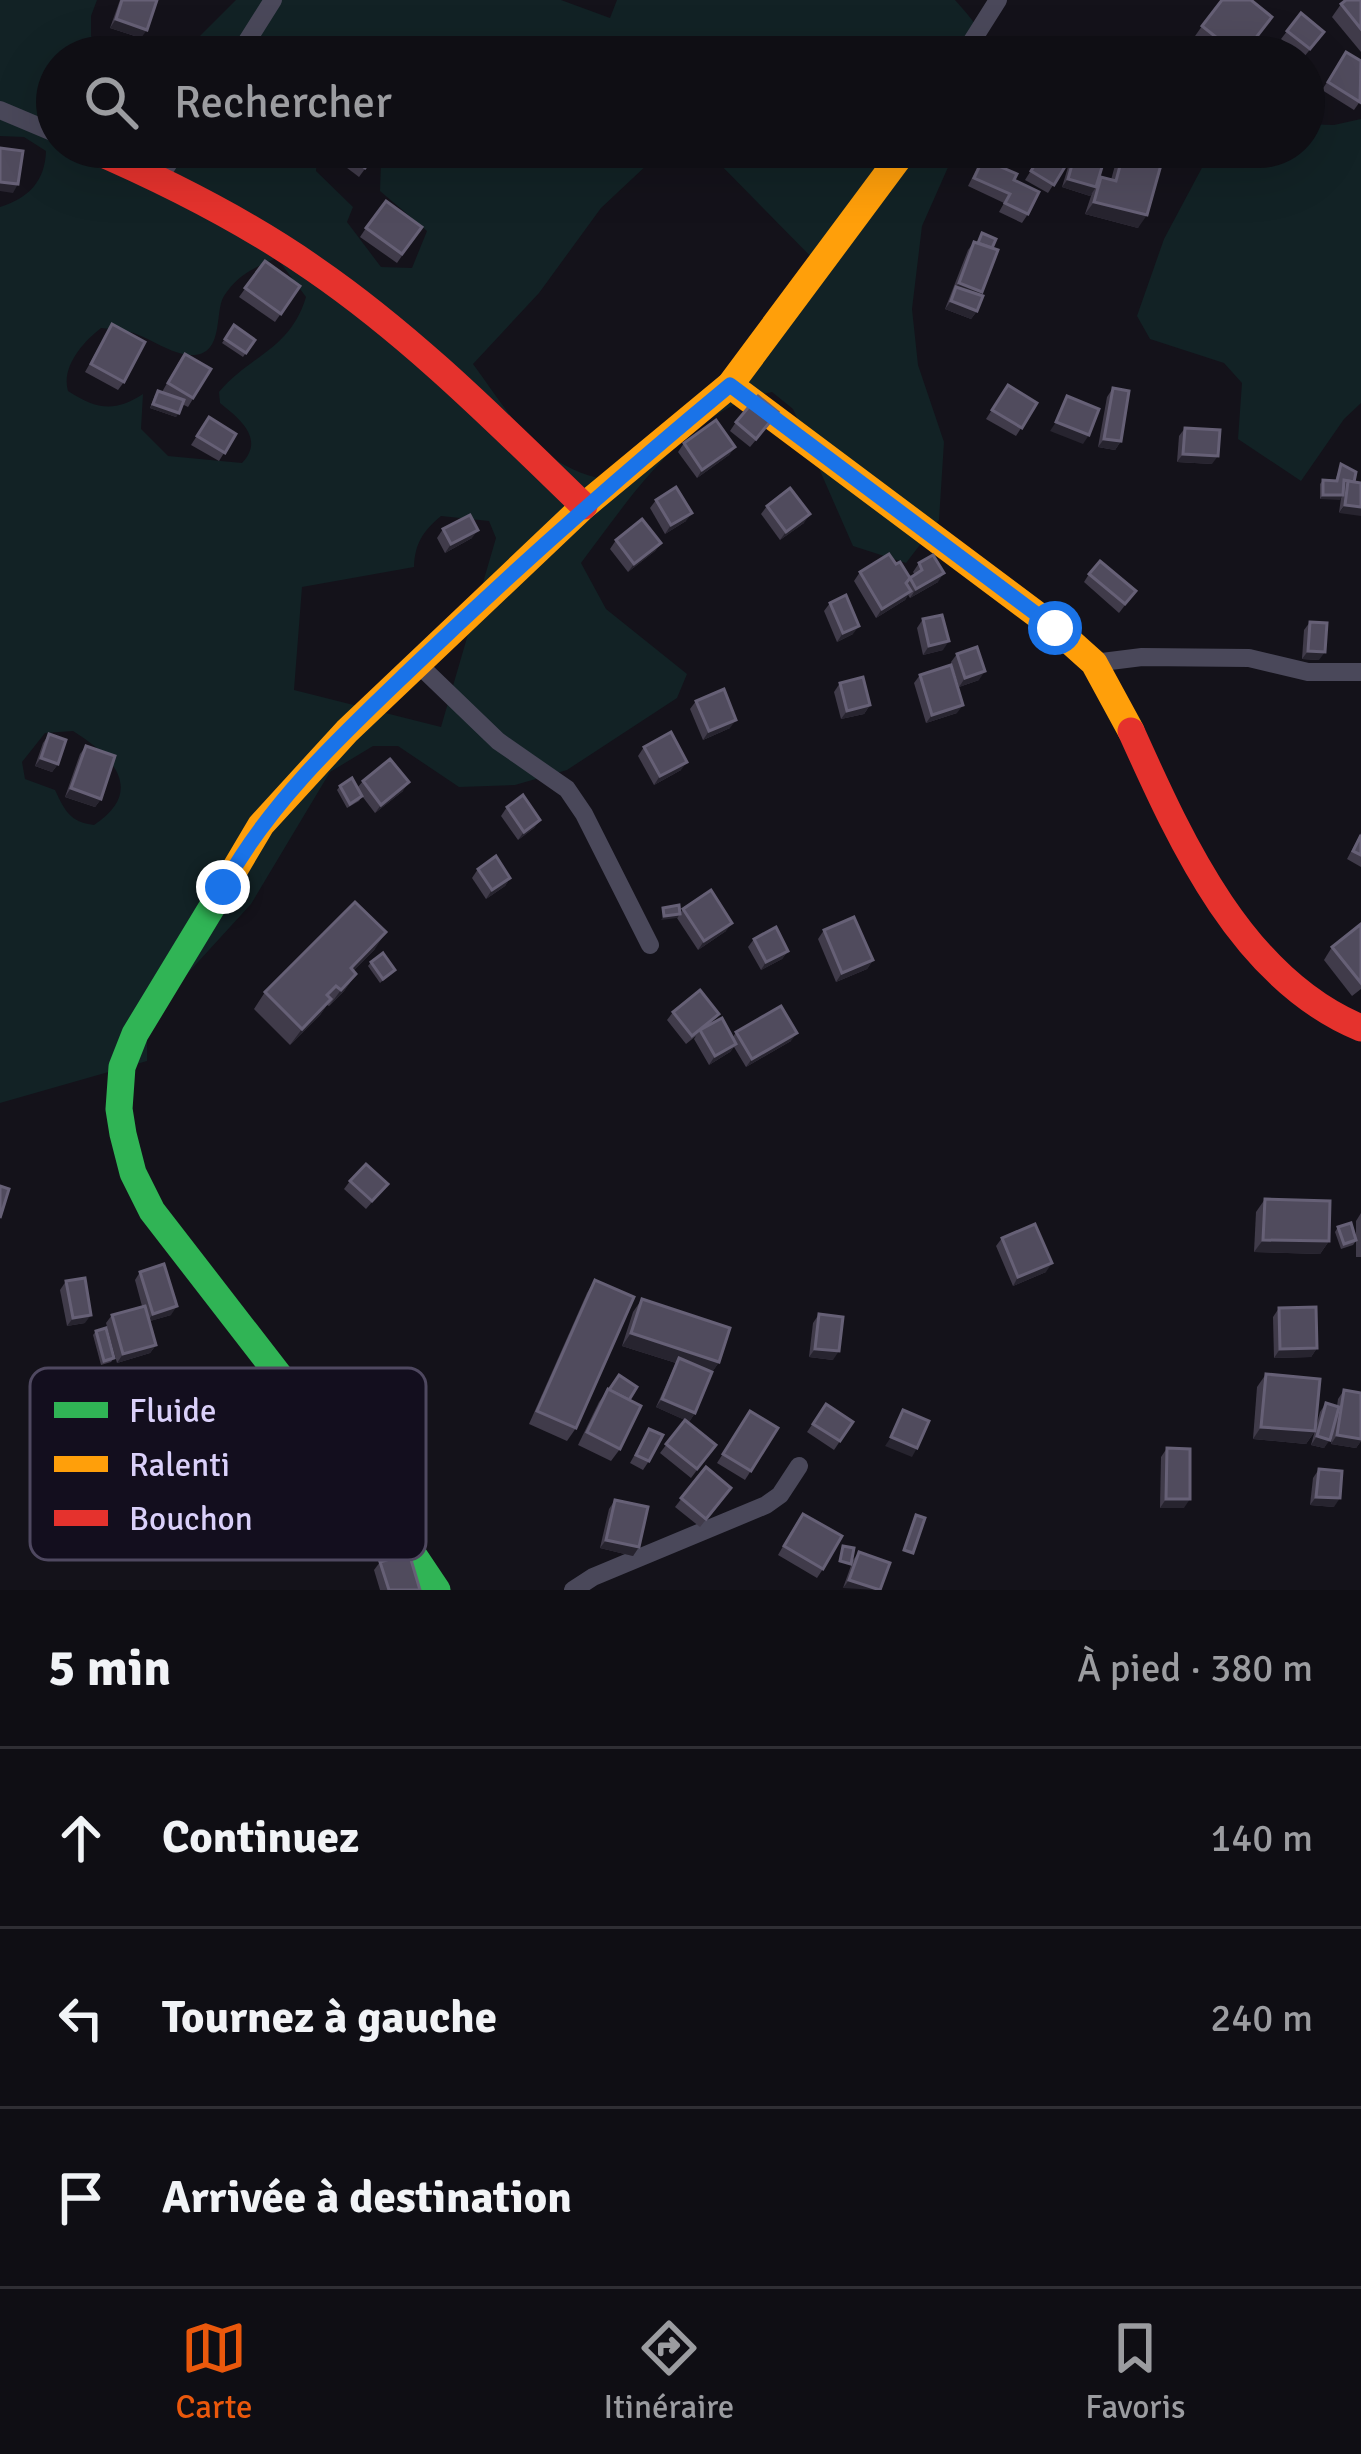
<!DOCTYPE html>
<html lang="fr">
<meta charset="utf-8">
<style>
:root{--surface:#0f0e14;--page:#1d1c22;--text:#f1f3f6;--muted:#9b9ca0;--line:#2f2e34;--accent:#ea580c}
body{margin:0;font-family:Signika,sans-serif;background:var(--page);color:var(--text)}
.stop{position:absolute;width:36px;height:36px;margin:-27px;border:9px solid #1a73e8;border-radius:50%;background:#fff}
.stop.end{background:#1a73e8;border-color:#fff;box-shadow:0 3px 12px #0008}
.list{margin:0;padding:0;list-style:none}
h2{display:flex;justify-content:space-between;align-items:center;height:156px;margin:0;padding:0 48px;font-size:51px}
h2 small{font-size:39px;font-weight:400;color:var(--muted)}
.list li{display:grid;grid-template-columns:78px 1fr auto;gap:36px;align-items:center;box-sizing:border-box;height:180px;padding:0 48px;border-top:3px solid var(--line)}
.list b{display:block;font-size:45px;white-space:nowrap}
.list em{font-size:39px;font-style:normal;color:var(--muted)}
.icon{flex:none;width:66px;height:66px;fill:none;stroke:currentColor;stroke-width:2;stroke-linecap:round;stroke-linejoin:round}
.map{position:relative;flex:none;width:1361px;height:1590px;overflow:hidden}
.search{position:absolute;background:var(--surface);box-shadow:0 12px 48px #0002;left:36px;right:36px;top:36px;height:132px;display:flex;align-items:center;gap:30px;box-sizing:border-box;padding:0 42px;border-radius:66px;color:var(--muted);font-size:45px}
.sheet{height:696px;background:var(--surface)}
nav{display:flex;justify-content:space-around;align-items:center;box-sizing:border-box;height:168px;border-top:3px solid var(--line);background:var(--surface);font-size:33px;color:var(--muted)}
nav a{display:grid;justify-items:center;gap:6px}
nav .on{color:var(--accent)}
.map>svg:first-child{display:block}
.green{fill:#122225;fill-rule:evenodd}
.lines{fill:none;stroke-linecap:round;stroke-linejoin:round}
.street{stroke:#4a485a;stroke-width:18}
.fast{stroke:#30b455;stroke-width:27}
.slow{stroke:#ff9f0a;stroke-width:27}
.jam{stroke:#e5322d;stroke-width:27}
.wall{fill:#403b4a}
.shaded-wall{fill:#27242f}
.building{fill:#504b5d;stroke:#666076;stroke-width:3}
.route{stroke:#1a73e8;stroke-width:15}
.key{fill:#130e1e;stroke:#4f4860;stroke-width:3}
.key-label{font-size:33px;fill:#dad0fa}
</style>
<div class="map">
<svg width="1361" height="1590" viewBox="0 0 1361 1590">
<rect width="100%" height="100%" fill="#14121a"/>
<g class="green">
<path d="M0,0H97L91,16V36L108,57H57V147H318L316,171L353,207L347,222L381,267L412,268L427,231L380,191L381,164L388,147H666L601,208L539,293L473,364C509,413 539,467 603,479L748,362L820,266L710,154L697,147H957L922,226L912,309L918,365L944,442L939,520L906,563L853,546L793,409L772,392C688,409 629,499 581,563L606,609L687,674L677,698L567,770L515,785L459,787L398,746H373L330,772L251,904L177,985L147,1036V1061L0,1103V207C29,198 45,181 46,151L24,137L0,136ZM277,258L306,297C290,350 250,355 219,392L220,403C240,419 265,439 242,463L168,456L141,429L143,394C114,413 96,409 68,391C61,367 83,342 101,328C111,329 121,330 130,332C149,337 172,355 191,355C225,356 214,312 224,296C237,275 255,267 277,258ZM441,516L489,521L496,538L441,727L294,690L302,587L414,567C415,543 423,531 441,516ZM73,731C113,756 146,791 94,825C70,822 65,811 55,790L25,779L22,762L45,733Z"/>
<path d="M236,0H561L610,18L617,0H955C970,17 986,33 985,57H161L197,39Z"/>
<path d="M1361,119V403L1344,419L1301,481L1238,439L1242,383L1224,363L1150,339L1137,316L1164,239L1213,147H1304V124L1334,125Z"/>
</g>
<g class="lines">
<g class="street">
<path d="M237,57L273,0"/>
<path d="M962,57L998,0"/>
<path d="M0,110L57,134"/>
<path d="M157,181L179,147"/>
<path d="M417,663L498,741L567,789L584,814L650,945"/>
<path d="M1094,663L1142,657L1249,658L1308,672H1361"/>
<path d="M573,1590L593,1577L766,1505L780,1495L799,1466"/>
</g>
<path class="fast" d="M232,874L135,1034L122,1067L119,1109L123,1134L133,1173L152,1211L384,1511L437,1590"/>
<g class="slow">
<path d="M730,385L1055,628L1094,663L1131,731"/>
<path d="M232,874L261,825L347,731L584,506L730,385L907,147"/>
</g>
<g class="jam">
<path d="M87,147C166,181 244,220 314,269C413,337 498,423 584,506"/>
<path d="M1131,731C1181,842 1242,979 1361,1028"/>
</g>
</g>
<g class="wall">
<path d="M120,0H157L141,38L110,28Z"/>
<path d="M1361,0V52L1332,17L1341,4Z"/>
<path d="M1301,13L1324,32L1304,57L1281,39Z"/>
<path d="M1272,17L1241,57H1216L1193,39L1202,26Z"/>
<path d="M1346,52L1361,100L1354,110L1322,90Z"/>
<path d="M335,147H381L359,177L330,155Z"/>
<path d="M970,147H1000L997,152L1001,167L1014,180L1028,214L1022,223L999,212L1004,203L968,186L984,154Z"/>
<path d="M1025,147L1036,159L1033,163L1020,156Z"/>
<path d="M1074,147H1108L1097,184L1101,177L1111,180L1120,147H1166L1138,228L1085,214L1092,193L1090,196L1062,187Z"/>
<path d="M1043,151L1066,165L1048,193L1025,180Z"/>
<path d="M422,227L397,263L360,237L366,228Z"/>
<path d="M982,233L992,248L977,311L971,319L945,309L968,250L974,242L977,243Z"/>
<path d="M265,261L300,286L275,322L239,297Z"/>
<path d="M112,324L124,382L118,390L85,372Z"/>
<path d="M234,325L255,340L243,357L222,343Z"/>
<path d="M179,362L211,369L188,407L182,404L176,417L150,408L155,395L158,391L162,392Z"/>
<path d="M1008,385L1037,403L1016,436L986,419Z"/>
<path d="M1113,388L1121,441L1115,450L1098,447L1107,397Z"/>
<path d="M209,417L236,434L219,461L191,445Z"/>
<path d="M772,421L750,447L730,431L736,422Z"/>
<path d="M1185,428L1212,464L1177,462L1179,436Z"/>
<path d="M684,443L735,447L729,455L697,478L678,452Z"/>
<path d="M1341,464L1354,482L1361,483L1339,513L1341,498L1320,499V484L1323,480L1335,481Z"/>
<path d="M656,500L686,521L665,534L650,508Z"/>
<path d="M767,506L804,523L780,540L761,514Z"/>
<path d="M443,529L472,538L445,553L437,538Z"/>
<path d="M616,540L661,543L655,551L628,572L610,549Z"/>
<path d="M919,563L938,582L910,598L908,595L905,600L876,618L854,581L860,572L896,564L910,578L915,575L913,572Z"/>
<path d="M1089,574L1136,591L1119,613L1084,582Z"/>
<path d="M830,603L853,634L837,642L824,611Z"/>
<path d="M923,619L943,650L923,655L917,628Z"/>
<path d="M1310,622L1319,660L1302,659L1304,630Z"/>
<path d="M957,654L979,680L959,687L951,662Z"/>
<path d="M920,675L957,713L926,723L914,683Z"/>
<path d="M840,683L870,705L864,714L841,719L834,692Z"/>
<path d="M696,701L730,728L703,740L690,709Z"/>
<path d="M49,734L58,764L52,772L35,766L43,743Z"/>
<path d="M86,746L101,799L95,807L65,797L80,754Z"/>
<path d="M644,747L681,770L654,785L638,756Z"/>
<path d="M363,781L403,791L375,813L362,796L359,801L347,808L337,790L340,786L357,788Z"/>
<path d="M507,807L540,820L534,828L518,840L501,816Z"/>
<path d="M1361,833V867L1347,859Z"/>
<path d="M478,869L510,878L505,886L486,899L472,878Z"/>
<path d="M683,909L726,931L698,950L677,918Z"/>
<path d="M1361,924V989L1352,996L1324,960L1332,947Z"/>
<path d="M824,930L873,960L867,969L836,982L818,939Z"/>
<path d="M754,939L788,951L782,959L761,970L748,947Z"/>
<path d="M375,949L353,971L356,974L344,991L329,1006L327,1005L320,1015L290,1045L254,1009L265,992Z"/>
<path d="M371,962L395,970L380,983L368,966Z"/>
<path d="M673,1012L713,1023L733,1037L736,1032L791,1041L746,1067L734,1047L730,1052L709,1065L694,1039L696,1036L686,1044L667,1020Z"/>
<path d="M350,1181L388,1184L366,1209L344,1189Z"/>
<path d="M1265,1199L1329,1241L1320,1254L1254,1252L1256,1212Z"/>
<path d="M1361,1213V1257H1356V1241L1353,1245L1341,1249L1335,1232L1338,1227L1356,1240V1221Z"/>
<path d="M1002,1238L1046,1272L1013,1286L996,1246Z"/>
<path d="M140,1272L171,1315L150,1321L156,1345L150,1353L117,1363L106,1323L112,1315L142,1306L135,1280Z"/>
<path d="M595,1280L576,1428L567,1441L529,1424L587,1293Z"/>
<path d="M66,1281L85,1323L67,1326L60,1290Z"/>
<path d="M642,1299L719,1362L712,1372L695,1413L689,1422L716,1445L691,1478L660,1453L685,1420L656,1407L676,1363L622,1346L633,1312Z"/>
<path d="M1279,1308L1317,1348L1311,1357L1274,1358L1273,1317Z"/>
<path d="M819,1314L833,1360L809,1357L813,1323Z"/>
<path d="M96,1331L114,1358L111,1362L101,1365L93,1335Z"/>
<path d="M1266,1374L1315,1431L1306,1444L1253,1439L1257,1387Z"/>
<path d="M619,1375L629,1400L620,1449L611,1461L578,1445L599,1402Z"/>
<path d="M1344,1390L1361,1393V1441L1356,1448L1331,1444L1333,1432L1324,1448L1311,1445L1320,1412L1326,1403L1337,1406L1338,1399Z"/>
<path d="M826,1404L853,1422L834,1450L807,1432Z"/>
<path d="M750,1411L778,1428L745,1480L717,1463Z"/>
<path d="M649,1429V1461L643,1470L630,1463Z"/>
<path d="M1167,1448L1184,1508H1160L1161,1457Z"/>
<path d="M706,1467L725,1496L700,1527L675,1507Z"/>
<path d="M1319,1469L1334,1507L1310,1505L1313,1478Z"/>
<path d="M615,1500L639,1547L633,1556L600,1548L609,1509Z"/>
<path d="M797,1522L823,1569L817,1578L778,1555Z"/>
<path d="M859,1552L890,1563L843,1588L853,1560Z"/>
<path d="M380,1562L420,1590H380L374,1570Z"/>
</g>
<g class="shaded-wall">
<path d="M116,19L147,30L141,38L110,28Z"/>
<path d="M1068,179L1096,187L1090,196L1062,187Z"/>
<path d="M0,182L18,184L13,193L0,191Z"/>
<path d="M1094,202L1147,215L1138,228L1085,214Z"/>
<path d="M959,283L982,292L977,300L956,287L953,292Z"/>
<path d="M951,301L977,311L971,319L945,309Z"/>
<path d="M153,404L179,413L176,417L150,408Z"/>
<path d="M1056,422L1089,435L1083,444L1050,431Z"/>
<path d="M1104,439L1121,441L1115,450L1098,447Z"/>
<path d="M735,447L729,455L697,478L702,470Z"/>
<path d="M1183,454L1218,456L1212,464L1177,462Z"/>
<path d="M1323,495H1343L1340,500L1320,499Z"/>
<path d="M1345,505L1361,507V516L1339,513Z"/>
<path d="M692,513L686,521L665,534L671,525Z"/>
<path d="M810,514L804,523L780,540L786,532Z"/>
<path d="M478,530L472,538L445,553L451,544Z"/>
<path d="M661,543L655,551L628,572L634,564Z"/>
<path d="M944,573L938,582L910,598L916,589Z"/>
<path d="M911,591L905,600L876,618L882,609Z"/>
<path d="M859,626L853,634L837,642L843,633Z"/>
<path d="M949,641L943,650L923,655L929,646Z"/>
<path d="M1308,651L1325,652L1319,660L1302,659Z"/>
<path d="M985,671L979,680L959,687L965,678Z"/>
<path d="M870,705L864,714L841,719L847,711Z"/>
<path d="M963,705L957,713L926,723L932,715Z"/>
<path d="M736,720L730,728L703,740L709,731Z"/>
<path d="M41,758L58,764L52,772L35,766Z"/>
<path d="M687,762L681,770L654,785L660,776Z"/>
<path d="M409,782L403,791L375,813L381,805Z"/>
<path d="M71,788L101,799L95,807L65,797Z"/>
<path d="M540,820L534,828L518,840L524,832Z"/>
<path d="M510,878L505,886L486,899L492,890Z"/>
<path d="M680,914L677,918L661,920L664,916Z"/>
<path d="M732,923L726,931L698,950L704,941Z"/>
<path d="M386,932L375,949L339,985L351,968Z"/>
<path d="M788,951L782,959L761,970L766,962Z"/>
<path d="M873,960L867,969L836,982L842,973Z"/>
<path d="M356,974L344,991L329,1006L341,990Z"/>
<path d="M331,999L320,1015L290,1045L302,1029Z"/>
<path d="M797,1033L791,1041L746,1067L752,1059Z"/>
<path d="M736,1044L730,1052L709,1065L715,1056Z"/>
<path d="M1263,1240L1329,1241L1320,1254L1254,1252Z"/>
<path d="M1052,1263L1046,1272L1013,1286L1018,1277Z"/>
<path d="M177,1306L171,1315L147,1322L153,1314Z"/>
<path d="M91,1315L85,1323L67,1326L73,1318Z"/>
<path d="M631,1333L719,1362L711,1374L679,1358L676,1363L622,1346Z"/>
<path d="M156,1345L150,1353L117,1363L123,1354Z"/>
<path d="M1317,1348L1311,1357L1274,1358L1280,1349Z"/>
<path d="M815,1349L839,1351L833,1360L809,1357Z"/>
<path d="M662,1399L695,1413L689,1422L656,1407Z"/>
<path d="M1261,1427L1315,1431L1306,1444L1253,1439Z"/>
<path d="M1337,1435L1361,1439V1441L1356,1448L1331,1444Z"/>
<path d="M1317,1436L1330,1440L1324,1448L1311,1445Z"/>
<path d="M891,1437L917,1448L912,1457L885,1446Z"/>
<path d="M1316,1497L1340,1498L1334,1507L1310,1505Z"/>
<path d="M1166,1499H1190L1184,1508H1160Z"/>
<path d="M606,1540L639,1547L633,1556L600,1548Z"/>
<path d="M849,1580L877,1590L843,1588Z"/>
</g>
<g class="building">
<path d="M122,0H157L147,30L116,19Z"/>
<path d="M1222,0H1251L1272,17L1241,57L1202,26Z"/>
<path d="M1346,0H1361V29L1341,4Z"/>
<path d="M1301,13L1324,32L1310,49L1287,31Z"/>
<path d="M1346,52L1361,61L1360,102L1328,82Z"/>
<path d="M336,147H381L365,168Z"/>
<path d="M1026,147H1043L1036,159L1023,152Z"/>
<path d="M1077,147H1108L1096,187L1068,179Z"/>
<path d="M1125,147H1166L1147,215L1094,202L1101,177L1116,181Z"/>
<path d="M0,148L23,151L18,184L0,182Z"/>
<path d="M988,148L1006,156L1001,167L1017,174L1014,180L1039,192L1028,214L1005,203L1010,194L974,178Z"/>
<path d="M1043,151L1066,165L1054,185L1031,171Z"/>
<path d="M386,201L422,227L402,254L366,228Z"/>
<path d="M982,233L996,239L992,248L978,243Z"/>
<path d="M974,242L998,250L982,292L959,283Z"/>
<path d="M265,261L300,286L281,314L245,288Z"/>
<path d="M956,287L983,296L977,311L951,301Z"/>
<path d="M112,324L145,342L124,382L91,364Z"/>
<path d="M234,325L255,340L246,353L225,339Z"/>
<path d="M185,354L211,369L193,398L168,383Z"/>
<path d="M1008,385L1037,403L1022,428L992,410Z"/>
<path d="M1113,388L1129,391L1121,441L1104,439Z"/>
<path d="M158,391L184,400L179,413L153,404Z"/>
<path d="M758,396L778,412L756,439L736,422Z"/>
<path d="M1067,396L1099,409L1089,435L1056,422Z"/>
<path d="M209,417L236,434L225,453L197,436Z"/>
<path d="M716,420L735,447L702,470L684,443Z"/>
<path d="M1185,428L1220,430L1218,456L1183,454Z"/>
<path d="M1341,464L1356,472L1354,482L1344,480L1343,495H1323V480L1337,481Z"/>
<path d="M1348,481L1361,483V507L1345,505Z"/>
<path d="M676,487L692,513L671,525L656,500Z"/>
<path d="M790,488L810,514L786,532L767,506Z"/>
<path d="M470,515L478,530L451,544L443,529Z"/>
<path d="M642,519L661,543L634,564L616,540Z"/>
<path d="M889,554L896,564L900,562L910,578L922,570L919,563L933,555L944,573L916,589L910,578L906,583L911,591L882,609L860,572Z"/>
<path d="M1100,561L1136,591L1125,604L1089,574Z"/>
<path d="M846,595L859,626L843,633L830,603Z"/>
<path d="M942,615L949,641L929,646L923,619Z"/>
<path d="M1310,622L1327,623L1325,652L1308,651Z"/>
<path d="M977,647L985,671L965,678L957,654Z"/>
<path d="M951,665L963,705L932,715L920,675Z"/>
<path d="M863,677L870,705L847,711L840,683Z"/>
<path d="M724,689L736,720L709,731L696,701Z"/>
<path d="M671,732L687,762L660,776L644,747Z"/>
<path d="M49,734L66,740L58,764L41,758Z"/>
<path d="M86,746L115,756L101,799L71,788Z"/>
<path d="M390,759L409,782L381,805L363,781Z"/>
<path d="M352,778L362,796L350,804L340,786Z"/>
<path d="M523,795L540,820L524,832L507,807Z"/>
<path d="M1361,835V855L1353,851Z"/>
<path d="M496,856L510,878L492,890L478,869Z"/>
<path d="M711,890L732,923L704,941L683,909Z"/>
<path d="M355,902L386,932L351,968L356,974L341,990L336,986L327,995L331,999L302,1029L265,992Z"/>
<path d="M679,905L680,914L664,916L663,908Z"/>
<path d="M854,917L873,960L842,973L824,930Z"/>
<path d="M1361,924V983L1332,947Z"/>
<path d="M776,927L788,951L766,962L754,939Z"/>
<path d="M383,953L395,970L383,979L371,962Z"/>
<path d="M700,990L719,1014L692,1036L673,1012Z"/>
<path d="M781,1006L797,1033L752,1059L736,1032Z"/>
<path d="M722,1018L736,1044L715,1056L700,1030Z"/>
<path d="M366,1164L388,1184L372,1201L350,1181Z"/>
<path d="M0,1186L9,1189L0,1218Z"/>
<path d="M1265,1199L1330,1201L1329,1241L1263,1240Z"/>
<path d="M1351,1223L1356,1240L1344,1244L1338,1227Z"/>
<path d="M1035,1224L1052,1263L1018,1277L1002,1238Z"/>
<path d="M164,1264L177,1306L153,1314L140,1272Z"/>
<path d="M85,1278L91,1315L73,1318L66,1281Z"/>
<path d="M595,1280L634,1297L576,1428L537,1411Z"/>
<path d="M642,1299L730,1328L719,1362L631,1333Z"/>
<path d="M145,1306L156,1345L123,1354L112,1315Z"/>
<path d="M1316,1307L1317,1348L1280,1349L1279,1308Z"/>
<path d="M819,1314L843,1317L839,1351L815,1349Z"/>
<path d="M106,1328L114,1358L104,1361L96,1331Z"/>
<path d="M679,1358L712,1372L695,1413L662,1399Z"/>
<path d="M1266,1374L1320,1379L1315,1431L1261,1427Z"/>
<path d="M619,1375L637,1387L629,1400L609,1390Z"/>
<path d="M608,1389L641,1406L620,1449L587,1432Z"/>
<path d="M1344,1390L1361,1393V1439L1337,1435Z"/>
<path d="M1326,1403L1339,1407L1330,1440L1317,1436Z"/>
<path d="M826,1404L853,1422L840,1441L813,1424Z"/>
<path d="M903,1410L929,1421L917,1448L891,1437Z"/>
<path d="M750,1411L778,1428L751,1471L723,1454Z"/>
<path d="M685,1420L716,1445L697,1469L666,1444Z"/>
<path d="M649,1429L663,1435L649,1461L636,1455Z"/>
<path d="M1167,1448L1190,1449V1499H1166Z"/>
<path d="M706,1467L731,1488L706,1519L681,1498Z"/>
<path d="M1319,1469L1342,1471L1340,1498L1316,1497Z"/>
<path d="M615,1500L648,1507L639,1547L606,1540Z"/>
<path d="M803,1514L842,1536L823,1569L784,1546Z"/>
<path d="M916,1515L925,1518L913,1553L904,1550Z"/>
<path d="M843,1546L854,1548L851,1564L840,1561Z"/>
<path d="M859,1552L890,1563L880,1590L849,1580Z"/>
<path d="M409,1553L420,1590H389L380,1562Z"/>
</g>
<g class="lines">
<path class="route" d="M223,887C271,800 343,734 414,666C517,567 620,476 730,385L1055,628"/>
</g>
<rect x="30" y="1368" width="396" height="192" rx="18" class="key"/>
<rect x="54" y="1402" width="54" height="16" fill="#30b455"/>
<rect x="54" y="1456" width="54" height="16" fill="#ff9f0a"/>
<rect x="54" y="1510" width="54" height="16" fill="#e5322d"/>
<g class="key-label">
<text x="129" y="1422">Fluide</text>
<text x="129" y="1476">Ralenti</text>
<text x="129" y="1530">Bouchon</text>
</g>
</svg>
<div class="stop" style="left:1055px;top:628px"></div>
<div class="stop end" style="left:223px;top:887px"></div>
<div class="search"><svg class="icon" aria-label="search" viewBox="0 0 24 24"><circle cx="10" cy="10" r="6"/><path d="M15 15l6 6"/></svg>Rechercher</div>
</div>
<section class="sheet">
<h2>5 min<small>À pied · 380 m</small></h2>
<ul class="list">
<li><svg class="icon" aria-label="ahead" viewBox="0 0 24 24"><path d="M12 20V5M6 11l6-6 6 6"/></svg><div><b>Continuez</b></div><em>140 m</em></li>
<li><svg class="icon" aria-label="left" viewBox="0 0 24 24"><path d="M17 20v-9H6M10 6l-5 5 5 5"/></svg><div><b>Tournez à gauche</b></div><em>240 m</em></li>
<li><svg class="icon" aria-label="arrive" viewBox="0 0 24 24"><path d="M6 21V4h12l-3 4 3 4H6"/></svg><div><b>Arrivée à destination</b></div></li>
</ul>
</section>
<nav>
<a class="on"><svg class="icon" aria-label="map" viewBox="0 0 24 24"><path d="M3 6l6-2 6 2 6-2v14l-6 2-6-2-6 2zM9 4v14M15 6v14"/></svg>Carte</a>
<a><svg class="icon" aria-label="directions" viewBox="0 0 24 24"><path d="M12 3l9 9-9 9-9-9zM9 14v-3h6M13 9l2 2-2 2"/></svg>Itinéraire</a>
<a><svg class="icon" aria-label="saved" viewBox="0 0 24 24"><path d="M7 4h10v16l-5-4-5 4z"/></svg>Favoris</a>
</nav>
